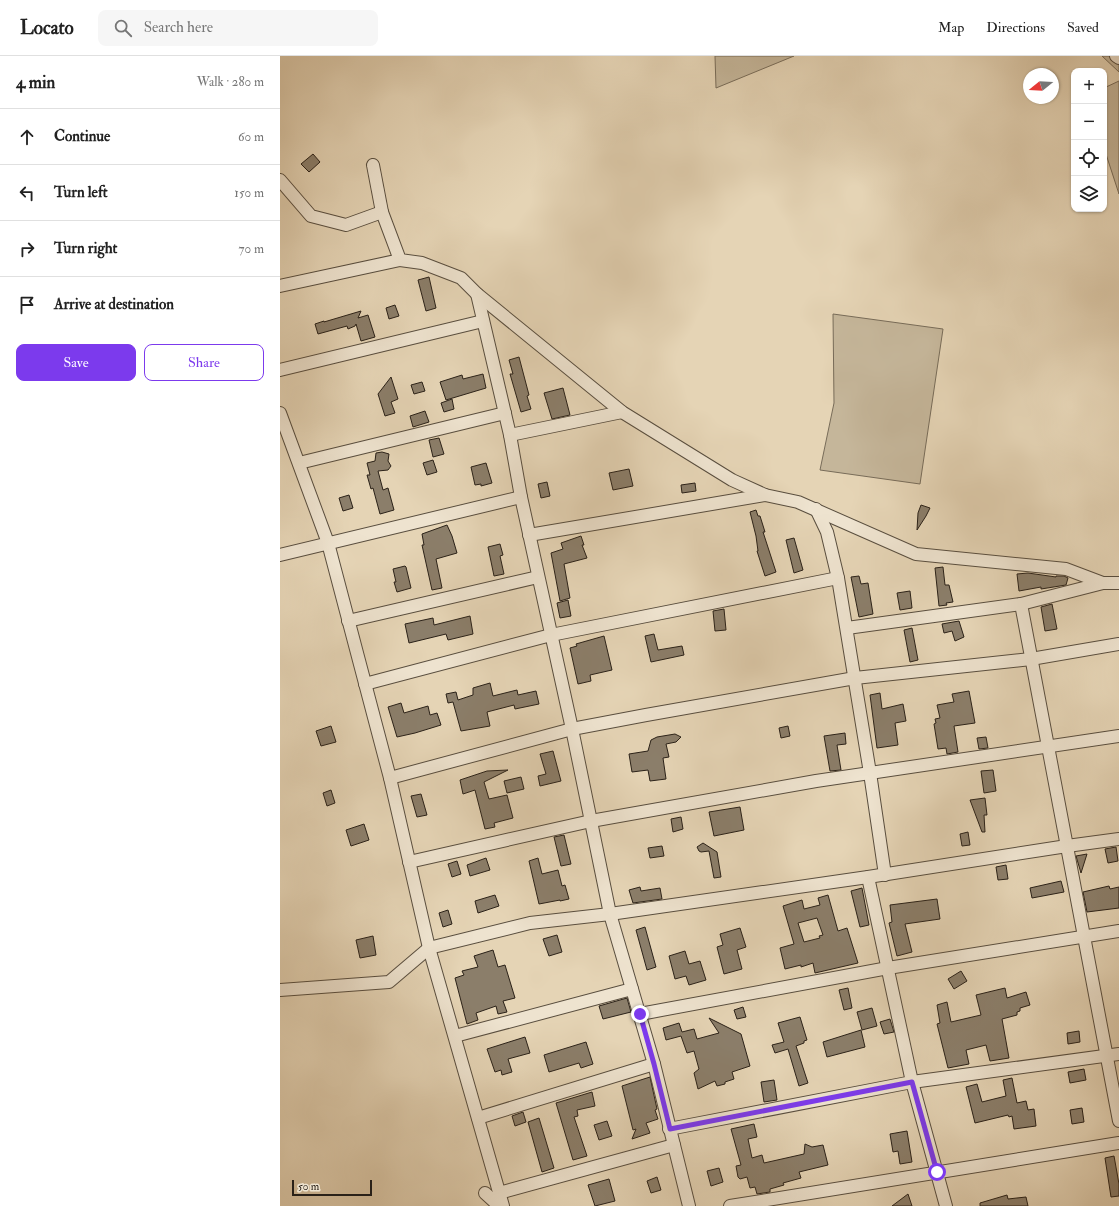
<!DOCTYPE html>
<meta charset="utf-8">
<style>
:root{--surface:#fff;--page:#f6f6f6;--text:#222;--muted:#767676;--line:#e0e0e0;--accent:#7c3aed}
body{margin:0;font-family:"IM FELL Double Pica",serif;background:var(--page);color:var(--text)}
.controls{position:absolute;right:12px;top:12px;display:grid;overflow:hidden;border-radius:8px;box-shadow:0 1px 3px #0004}
.controls button{width:36px;height:36px;display:grid;place-items:center;padding:0;border:0;border-bottom:1px solid var(--line);background:var(--surface);color:var(--text);font:20px sans-serif}
.compass{position:absolute;left:743px;top:12px;width:36px;height:36px;border-radius:50%;background:var(--surface);box-shadow:0 1px 3px #0004;rotate:252deg}
.scale{position:absolute;left:12px;bottom:10px;width:80px;box-sizing:border-box;padding-left:4px;border:2px solid #2a2118;border-top:0;font-size:11px;line-height:14px;white-space:nowrap;color:#2a2118;-webkit-text-stroke:3px #eee3cf;paint-order:stroke}
.stop{position:absolute;width:12px;height:12px;margin:-9px;border:3px solid #7c3aed;border-radius:50%;background:#fff}
.stop.end{background:#7c3aed;border-color:#fff;box-shadow:0 1px 4px #0008}
.list{margin:0;padding:0;list-style:none}
h2{display:flex;justify-content:space-between;align-items:center;height:52px;margin:0;padding:0 16px;font-size:17px}
h2 small{font-size:13px;font-weight:400;color:var(--muted)}
.list li{display:grid;grid-template-columns:26px 1fr auto;gap:12px;align-items:center;box-sizing:border-box;height:56px;padding:0 16px;border-top:1px solid var(--line)}
.list b{display:block;font-size:15px;white-space:nowrap}
.list em{font-size:13px;font-style:normal;color:var(--muted)}
.actions{display:flex;gap:8px;padding:12px 16px}
.actions a{flex:1;padding:9px 0;border:1px solid var(--accent);border-radius:8px;text-align:center;font-size:14px;color:var(--accent)}
.actions .main{background:var(--accent);color:#fff}
.icon{flex:none;width:22px;height:22px;fill:none;stroke:currentColor;stroke-width:2;stroke-linecap:round;stroke-linejoin:round}
.map{position:relative;flex:none;width:839px;height:1150px;overflow:hidden}
header{display:flex;align-items:center;gap:24px;box-sizing:border-box;height:56px;padding:0 20px;background:var(--surface);border-bottom:1px solid var(--line)}
header strong{font-size:19px}
nav{display:flex;gap:22px;margin-inline-start:auto;font-size:14px}
.search{width:280px;height:36px;background:var(--page);display:flex;align-items:center;gap:10px;box-sizing:border-box;padding:0 14px;border-radius:8px;color:var(--muted);font-size:15px}
main{display:flex}
aside{flex:1;background:var(--surface)}
.map>svg:first-child{display:block}
.green{fill:#c5b69a;stroke:#786c59}
.building{fill:#8b7e6a;stroke:#2a2118;fill-rule:evenodd}
.lines{fill:none;stroke-linecap:round;stroke-linejoin:round}
.street-casing{stroke:#594e3f;stroke-width:14}
.street{stroke:#eee3cf;stroke-width:12}
.route{stroke:#7c3aed;stroke-width:5}
</style>
<header>
<strong>Locato</strong>
<div class="search"><svg class="icon" aria-label="search" viewBox="0 0 24 24"><circle cx="10" cy="10" r="6"/><path d="M15 15l6 6"/></svg>Search here</div>
<nav><a>Map</a><a>Directions</a><a>Saved</a></nav>
</header>
<main>
<aside>
<h2>4 min<small>Walk · 280 m</small></h2>
<ul class="list">
<li><svg class="icon" aria-label="ahead" viewBox="0 0 24 24"><path d="M12 20V5M6 11l6-6 6 6"/></svg><div><b>Continue</b></div><em>60 m</em></li>
<li><svg class="icon" aria-label="left" viewBox="0 0 24 24"><path d="M17 20v-9H6M10 6l-5 5 5 5"/></svg><div><b>Turn left</b></div><em>150 m</em></li>
<li><svg class="icon" aria-label="right" viewBox="0 0 24 24"><path d="M7 20v-9h11M14 6l5 5-5 5"/></svg><div><b>Turn right</b></div><em>70 m</em></li>
<li><svg class="icon" aria-label="arrive" viewBox="0 0 24 24"><path d="M6 21V4h12l-3 4 3 4H6"/></svg><div><b>Arrive at destination</b></div></li>
</ul>
<div class="actions"><a class="main">Save</a><a>Share</a></div>
</aside>
<div class="map">
<svg width="839" height="1150" viewBox="0 0 839 1150">
<rect width="100%" height="100%" fill="#e5d4b5"/>
<filter id="stains"><feTurbulence type="fractalNoise" baseFrequency=".005" numOctaves="4"/><feColorMatrix values="0 0 0 0 .2 0 0 0 0 .09 0 0 0 0 .02 0 0 0 .5 -.17"/></filter>
<radialGradient id="worn" r=".72"><stop offset=".6" stop-color="#630" stop-opacity="0"/><stop offset="1" stop-color="#630" stop-opacity=".3"/></radialGradient>
<g class="green">
<path d="M435,0H514L436,32Z"/>
<path d="M822,0H839V16Z"/>
<path d="M839,25V138L824,92V32Z"/>
<path d="M553,258L663,273L640,428L540,414L554,347Z"/>
</g>
<g class="building">
<path d="M33,98L40,106L29,116L21,108Z"/>
<path d="M149,221L156,252L146,255L138,224Z"/>
<path d="M115,249L119,260L109,263L106,252Z"/>
<path d="M81,255L78,262L88,259L95,281L81,285L76,268L75,270L68,273L67,270L38,278L35,268L44,265V266Z"/>
<path d="M239,301L249,339L247,340L251,353L241,356L230,318H233L229,304Z"/>
<path d="M203,318L206,332L166,344L160,326L182,319L183,323Z"/>
<path d="M111,321L118,343L111,346L115,357L105,360L98,338Z"/>
<path d="M142,326L145,335L134,338L131,329Z"/>
<path d="M283,332L290,359L272,363L264,337Z"/>
<path d="M172,343L174,353L164,356L161,347Z"/>
<path d="M145,355L149,366L133,371L130,360Z"/>
<path d="M159,382L164,398L153,401L149,384Z"/>
<path d="M102,396L109,398L108,405L111,410L108,414L98,415L103,434L108,432L114,454L100,458L93,432L91,433L87,419H90L87,407L95,405L96,397Z"/>
<path d="M153,404L157,416L147,419L143,407Z"/>
<path d="M206,407L212,427L201,430V428L195,429L191,411Z"/>
<path d="M349,413L353,430L333,434L329,417Z"/>
<path d="M267,426L270,440L261,442L258,428Z"/>
<path d="M415,427L416,435L402,437L401,429Z"/>
<path d="M69,439L73,452L63,455L59,442Z"/>
<path d="M641,449L650,452L646,460L637,474L638,457Z"/>
<path d="M476,454L478,460H480L485,476H483L496,516L485,520L477,495H478L476,480L470,456Z"/>
<path d="M167,469L172,480L177,497L156,503L162,532L152,534L142,489H144L142,478Z"/>
<path d="M301,480L304,489H302L307,502L284,508L290,542L280,545L271,497L283,493L281,487Z"/>
<path d="M514,482L523,514L514,517L506,484Z"/>
<path d="M220,488L223,499L220,500L224,518L214,520L208,491Z"/>
<path d="M125,510L126,511L131,532L117,536L114,526H116L113,513Z"/>
<path d="M663,511L665,529H669L673,546L666,547L667,549L659,550L655,512Z"/>
<path d="M748,517L776,521V520H784L788,522L786,529L761,533V531L739,535L737,518Z"/>
<path d="M579,520L581,528L588,527L593,558L579,561L571,521Z"/>
<path d="M630,535L632,552L620,554L617,537Z"/>
<path d="M288,544L291,560L280,562L277,547Z"/>
<path d="M772,548L777,573L765,575L761,551Z"/>
<path d="M444,553L446,574L435,575L433,555Z"/>
<path d="M190,560L193,578L168,584L166,578L129,587L125,568L153,562L154,569Z"/>
<path d="M679,565L684,581L675,585L672,575L664,577L662,568Z"/>
<path d="M632,572L638,604L630,606L624,574Z"/>
<path d="M374,578L378,594L402,590L404,599L371,606L365,580Z"/>
<path d="M324,580L332,614L310,619L311,625L298,628L290,592L297,590L296,588Z"/>
<path d="M210,627L213,640L237,634L238,639L256,635L259,648L235,653L234,649L207,656L210,670L181,675L173,646L168,647L166,638L176,636L178,644L193,639V632Z"/>
<path d="M689,635L695,667L674,670L678,696L667,698L666,692L658,693L654,668L656,667L655,663L660,662L657,649L674,646L672,638Z"/>
<path d="M600,637L602,653L623,648L626,665L615,667L618,689L597,692L590,639Z"/>
<path d="M121,647L124,657L148,650L150,659L157,657L161,669L135,677L117,681L108,651Z"/>
<path d="M51,670L56,686L41,690L36,675Z"/>
<path d="M508,670L510,680L501,682L499,672Z"/>
<path d="M565,677L566,688L557,689L561,714L550,715L544,680Z"/>
<path d="M395,678L401,681L396,686L386,688L389,701L383,702L386,723L370,725L368,714L352,716L349,698L368,695L371,684L377,681Z"/>
<path d="M706,681L708,692L699,693L697,682Z"/>
<path d="M273,695L281,725L260,730L258,720L266,718L260,698Z"/>
<path d="M228,714L204,726L209,743L227,739L233,762L214,767L215,771L205,773L195,734L183,738L180,724L207,715Z"/>
<path d="M713,714L716,735L704,737L701,715Z"/>
<path d="M241,721L244,733L227,737L224,725Z"/>
<path d="M51,734L55,747L47,750L43,737Z"/>
<path d="M141,738L147,759L137,761L131,740Z"/>
<path d="M705,742L707,759H704L705,776H702L690,744Z"/>
<path d="M460,751L464,774L434,780L429,756Z"/>
<path d="M401,761L403,773L393,776L391,763Z"/>
<path d="M84,768L89,784L71,790L66,774Z"/>
<path d="M688,776L690,789L682,790L680,778Z"/>
<path d="M284,779L291,808L281,810L274,781Z"/>
<path d="M423,787L437,796L441,821L434,822L429,795L421,796L419,795L417,791Z"/>
<path d="M382,790L384,800L370,802L368,792Z"/>
<path d="M836,791L838,805L828,807L825,793Z"/>
<path d="M807,798L801,817L796,800Z"/>
<path d="M206,802L210,814L190,820L187,809Z"/>
<path d="M258,802L262,818L278,814L282,830L285,829L289,843L280,845V844L259,848L249,805Z"/>
<path d="M177,805L181,818L172,821L168,808Z"/>
<path d="M726,809L728,823L718,824L716,811Z"/>
<path d="M781,825L784,836L752,842L750,832Z"/>
<path d="M829,830L830,833L839,831V852L807,856L803,836Z"/>
<path d="M360,831L361,835L380,832L382,843L353,847L349,834Z"/>
<path d="M582,832L589,869L580,871L571,835Z"/>
<path d="M215,839L219,850L198,857L195,845Z"/>
<path d="M548,839L558,875L567,872L578,907L535,917L533,907L521,911V909L505,913L500,892L514,888L503,850L522,844L524,853L540,849L538,842ZM537,862L543,879L539,880L540,882L524,886L518,867Z"/>
<path d="M657,843L660,863L625,868L632,896L617,900L609,867L612,866L610,849Z"/>
<path d="M168,854L172,868L163,871L159,857Z"/>
<path d="M365,871L376,911L367,914L356,874Z"/>
<path d="M460,872L466,891L457,894L462,913L444,918L437,891L443,889L440,878Z"/>
<path d="M277,879L282,896L269,900L263,883Z"/>
<path d="M93,880L96,899L80,902L76,884Z"/>
<path d="M213,894L218,911L225,909L235,942L223,945L227,956L218,958L216,950L196,957L198,964L187,968L175,922L184,919L182,915L198,911L194,900Z"/>
<path d="M405,895L409,908L420,905L426,924L409,929L406,920L395,923L389,900Z"/>
<path d="M681,915L687,925L674,933L668,923Z"/>
<path d="M568,932L572,952L564,954L559,934Z"/>
<path d="M725,932L727,942L746,936L750,949L740,952V955L737,956V959L722,963L729,1002L710,1005L706,989L686,994L689,1008L668,1012L657,968L660,967L657,949L667,946L671,966L701,959L696,939Z"/>
<path d="M347,942L351,956L323,963L319,950Z"/>
<path d="M463,951L466,961L457,963L454,954Z"/>
<path d="M592,952L597,970L582,974L577,956Z"/>
<path d="M520,961L527,984L524,985V987L516,990L528,1027L519,1030L508,993L495,997L492,989L504,986L498,967Z"/>
<path d="M429,962L461,978L470,1010L452,1016L454,1023L445,1026V1028L437,1030L435,1025L418,1033L414,1017L419,1013L414,995L407,997L401,980L386,984L383,972L399,967L402,976L414,973L417,983L439,977Z"/>
<path d="M610,963L614,976L604,978L600,966Z"/>
<path d="M581,974L585,991L547,1001L543,986Z"/>
<path d="M799,975L800,986L788,988L787,977Z"/>
<path d="M245,981L250,997L228,1003L232,1016L222,1019L221,1014L215,1016L207,993Z"/>
<path d="M306,986L313,1008L301,1012L299,1007L269,1016L264,999Z"/>
<path d="M804,1013L806,1024L790,1027L788,1016Z"/>
<path d="M370,1021L377,1053L375,1054L378,1063L366,1067L370,1077L352,1083L356,1073L353,1074L342,1030Z"/>
<path d="M732,1022L737,1047L746,1045L748,1054L754,1053L756,1070L734,1073L732,1060L729,1061L728,1059L695,1067L686,1031L697,1028L702,1046L726,1040L723,1024Z"/>
<path d="M494,1024L497,1044L484,1046L481,1026Z"/>
<path d="M312,1036L315,1050L297,1054L298,1060L294,1061L307,1100L293,1104L276,1047Z"/>
<path d="M802,1052L804,1066L792,1068L790,1054Z"/>
<path d="M243,1056L246,1066L235,1070L232,1060Z"/>
<path d="M259,1062L274,1112L262,1116L248,1066Z"/>
<path d="M327,1065L332,1080L319,1084L314,1069Z"/>
<path d="M474,1068L477,1081L468,1083L472,1102L482,1099L484,1107L524,1098L525,1088L532,1091L543,1089L548,1109L519,1116L521,1122L503,1127L504,1129L490,1133V1136L477,1138L475,1131L470,1132L467,1121L460,1123L458,1121L456,1110L461,1109L451,1073Z"/>
<path d="M627,1075L632,1106L620,1108L618,1095L613,1096L610,1078Z"/>
<path d="M834,1100L839,1128V1140L831,1141L825,1102Z"/>
<path d="M439,1112L443,1126L431,1130L427,1115Z"/>
<path d="M377,1121L381,1134L371,1137L367,1125Z"/>
<path d="M329,1123L335,1145L315,1150L308,1129Z"/>
<path d="M628,1138L632,1150H612Z"/>
<path d="M727,1139L728,1143L746,1141L748,1150H700V1147Z"/>
</g>
<g class="lines">
<defs>
<g id="street">
<path d="M836,0L839,2"/>
<path d="M93,109L102,156"/>
<path d="M0,124L31,160L66,169L102,156L120,204L142,207L181,222L197,238L342,356L452,424L485,439L518,446L636,498L786,513L823,527"/>
<path d="M0,230L120,204"/>
<path d="M197,238L230,379L241,441L292,673L330,858L374,1008L409,1150"/>
<path d="M0,314L203,265"/>
<path d="M0,357L48,487L110,722L149,892L223,1150"/>
<path d="M230,379L342,356"/>
<path d="M19,407L225,357"/>
<path d="M536,453L547,476L558,522L590,717L605,819"/>
<path d="M249,479L485,439"/>
<path d="M0,499L241,441"/>
<path d="M741,548L839,1065"/>
<path d="M68,565L258,521"/>
<path d="M567,572L741,548L823,527H839"/>
<path d="M85,628L271,579L558,522"/>
<path d="M110,722L292,673L366,659L575,622L751,603L839,588"/>
<path d="M129,806L311,765L536,725L839,680"/>
<path d="M588,821L632,1026L666,1150"/>
<path d="M0,934L109,926L149,892L250,867L330,858L588,821L787,790L839,783"/>
<path d="M360,958L608,912L839,875"/>
<path d="M175,980L352,933"/>
<path d="M198,1062L374,1008"/>
<path d="M389,1073L632,1026L839,998"/>
<path d="M205,1137L219,1150"/>
<path d="M219,1137L394,1089"/>
<path d="M450,1150L839,1087"/>
</g>
</defs>
<use href="#street" class="street-casing"/>
<use href="#street" class="street"/>
</g>
<g class="lines">
<path class="route" d="M360,958L374,1008L390,1073L632,1026L657,1116"/>
</g>
<rect width="100%" height="100%" filter="url(#stains)"/>
<rect width="100%" height="100%" fill="url(#worn)"/>
</svg>
<div class="controls">
<button>+</button>
<button>−</button>
<button><svg class="icon" aria-label="locate" viewBox="0 0 24 24"><circle cx="12" cy="12" r="6"/><path d="M12 2v4M12 18v4M2 12h4M18 12h4"/></svg></button>
<button><svg class="icon" aria-label="layers" viewBox="0 0 24 24"><path d="M12 4l9 5-9 5-9-5zM3 14l9 5 9-5"/></svg></button>
</div>
<svg class="compass" viewBox="-18 -18 36 36"><path d="M0-13l5 13h-10z" fill="#e53935"/><path d="M0 13l5-13h-10z" fill="#767676"/></svg>
<div class="scale">50 m</div>
<div class="stop" style="left:657px;top:1116px"></div>
<div class="stop end" style="left:360px;top:958px"></div>
</div>
</main>
